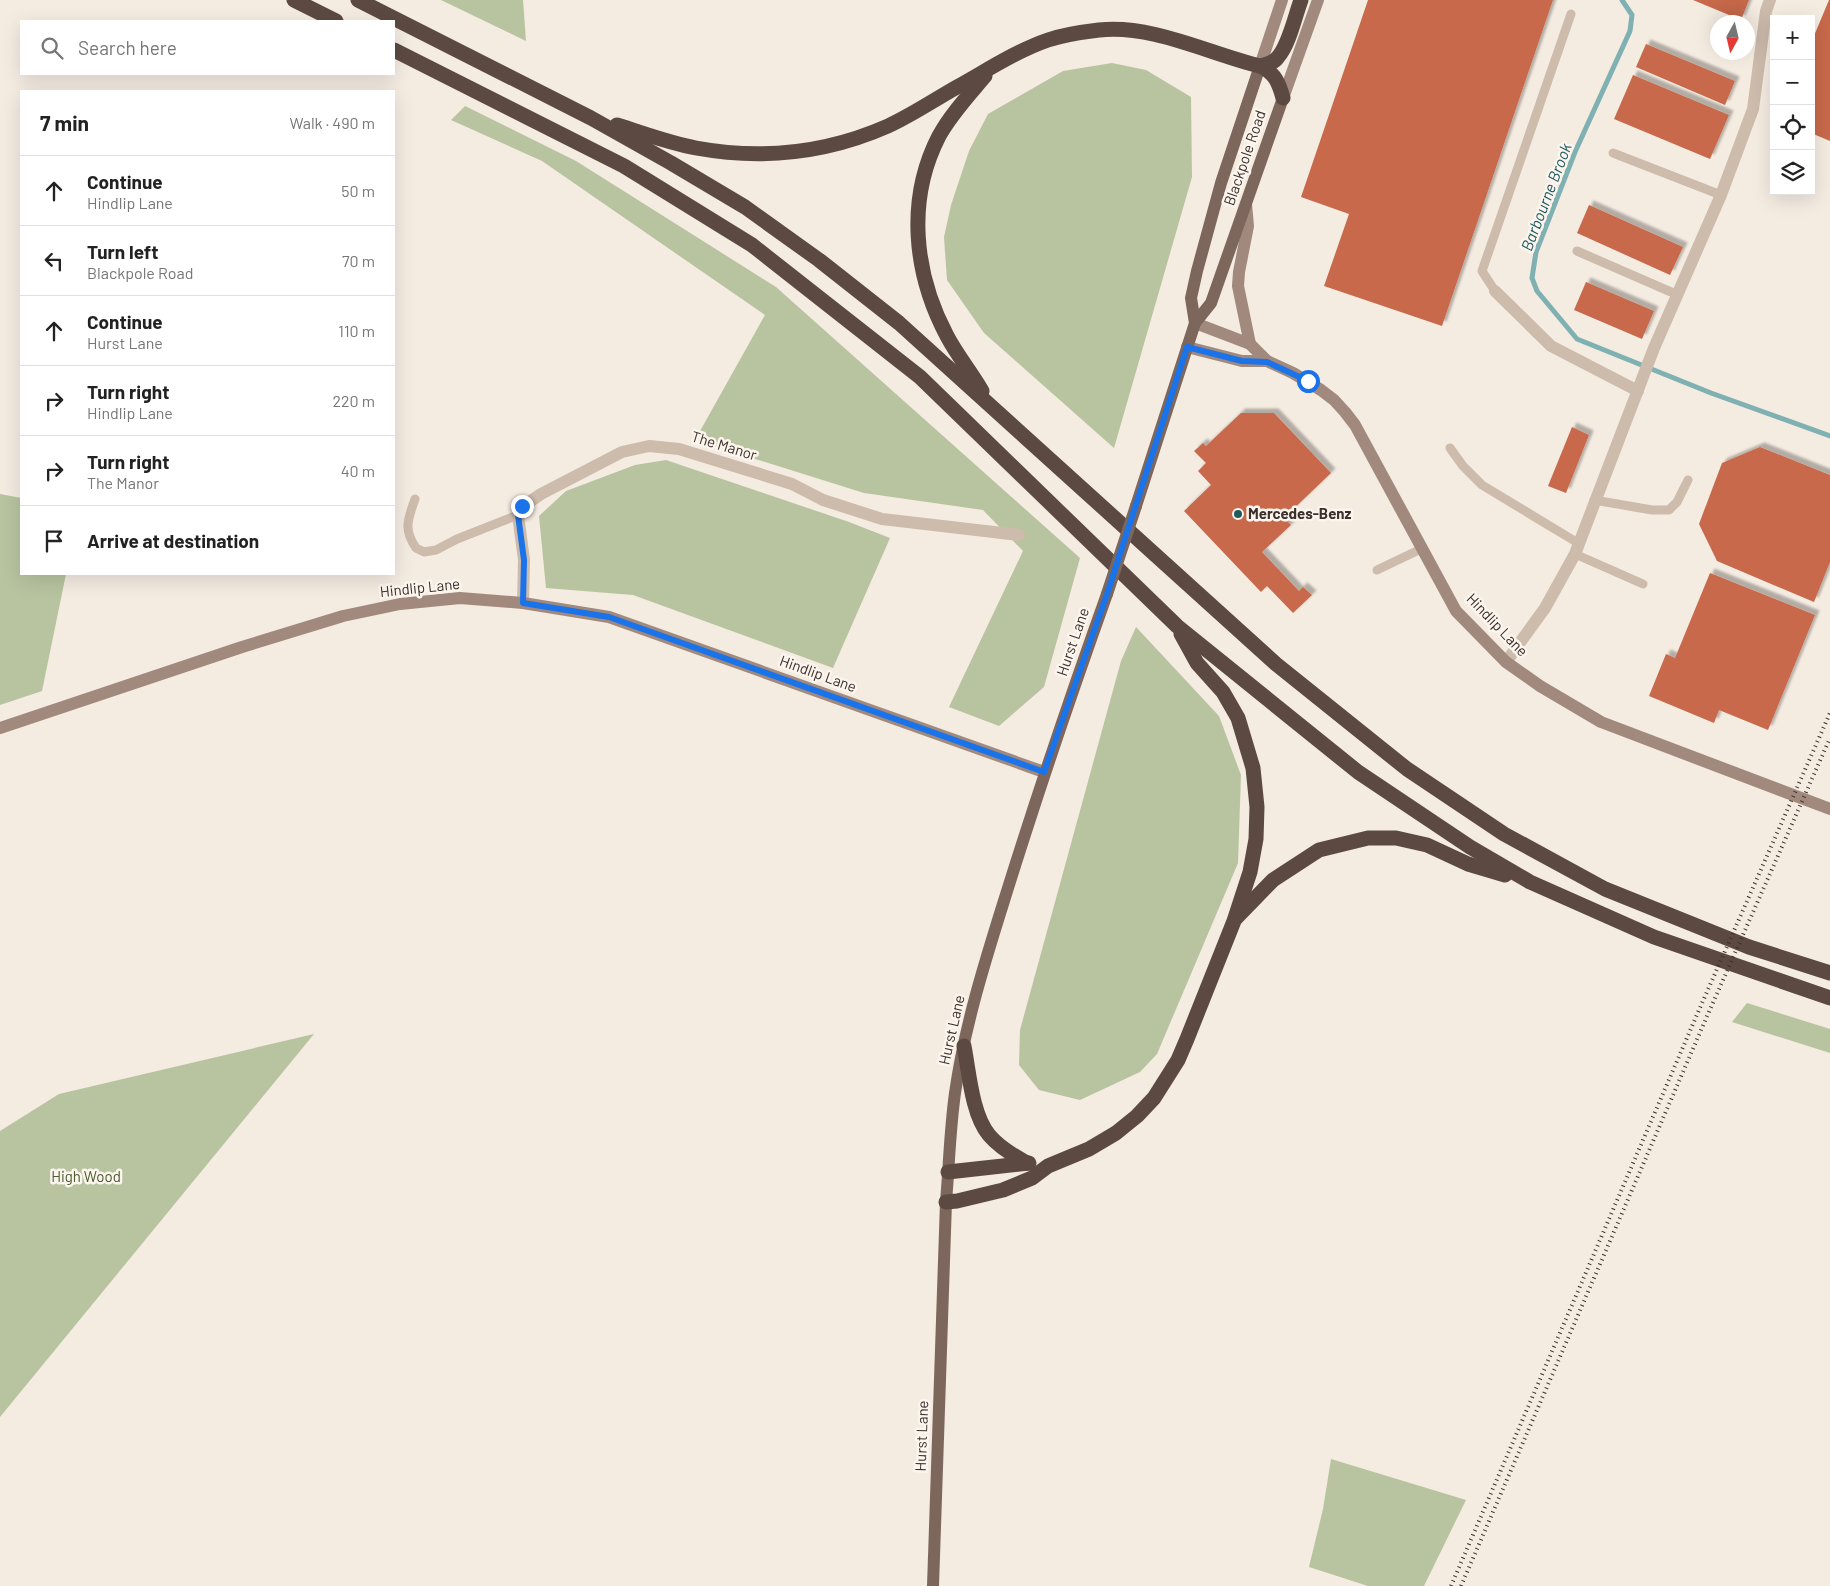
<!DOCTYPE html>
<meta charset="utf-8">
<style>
:root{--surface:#fff;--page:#f2f2f2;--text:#222;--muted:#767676;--line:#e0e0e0}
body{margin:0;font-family:Barlow,sans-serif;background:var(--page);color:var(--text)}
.controls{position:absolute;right:15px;top:15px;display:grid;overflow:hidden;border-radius:0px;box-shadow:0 5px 20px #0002}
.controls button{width:45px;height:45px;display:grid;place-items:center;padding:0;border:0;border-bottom:1px solid var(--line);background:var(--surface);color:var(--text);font:25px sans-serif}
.compass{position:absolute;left:1710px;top:15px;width:45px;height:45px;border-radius:50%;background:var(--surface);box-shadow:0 5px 20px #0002;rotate:188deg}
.stop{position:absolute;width:15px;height:15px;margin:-11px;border:4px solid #1a73e8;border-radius:50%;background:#fff}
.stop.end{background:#1a73e8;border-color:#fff;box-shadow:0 1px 5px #0008}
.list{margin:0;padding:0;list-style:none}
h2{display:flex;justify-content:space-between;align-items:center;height:65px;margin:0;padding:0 20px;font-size:21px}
h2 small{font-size:16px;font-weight:400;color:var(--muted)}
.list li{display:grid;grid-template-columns:32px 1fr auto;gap:15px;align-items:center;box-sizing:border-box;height:70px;padding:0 20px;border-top:1px solid var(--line)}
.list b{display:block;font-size:19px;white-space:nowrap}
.list p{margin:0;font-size:16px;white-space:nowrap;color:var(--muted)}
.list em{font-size:16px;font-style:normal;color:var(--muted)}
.icon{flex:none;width:28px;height:28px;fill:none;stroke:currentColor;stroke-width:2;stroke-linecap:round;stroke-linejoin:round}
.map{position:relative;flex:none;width:1830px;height:1586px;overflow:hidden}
.search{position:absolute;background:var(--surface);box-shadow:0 5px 20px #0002;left:20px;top:20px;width:375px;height:55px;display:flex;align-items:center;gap:12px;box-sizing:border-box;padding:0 18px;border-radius:0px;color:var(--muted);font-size:19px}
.panel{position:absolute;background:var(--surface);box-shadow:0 5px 20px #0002;left:20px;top:90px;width:375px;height:485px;border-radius:0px}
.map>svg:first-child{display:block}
.green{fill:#b8c4a0}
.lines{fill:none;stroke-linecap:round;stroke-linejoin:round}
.stream{stroke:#7fb0b2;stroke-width:5}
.building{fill:#c8694b;filter:url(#shadow)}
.lane{stroke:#cdbbac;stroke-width:9}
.street{stroke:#cdbbac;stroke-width:12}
.secondary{stroke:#a18a7d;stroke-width:12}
.primary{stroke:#7d675c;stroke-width:12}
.highway{stroke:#5c4a42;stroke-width:15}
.rail{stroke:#3b302b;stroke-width:4;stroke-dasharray:1 4;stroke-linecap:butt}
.primary-bridge{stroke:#7d675c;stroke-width:12}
.route{stroke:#1a73e8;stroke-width:6}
.poi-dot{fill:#1f5a5e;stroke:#fbf5ee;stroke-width:2}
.labels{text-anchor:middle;stroke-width:5;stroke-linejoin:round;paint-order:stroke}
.street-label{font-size:15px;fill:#3b302b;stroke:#fbf5ee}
.poi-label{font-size:15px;font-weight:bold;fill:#3b302b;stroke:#fbf5ee;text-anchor:start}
.park-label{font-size:15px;fill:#4a5a2e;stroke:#fbf5ee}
.water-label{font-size:16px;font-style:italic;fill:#1f5a5e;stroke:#fbf5ee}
</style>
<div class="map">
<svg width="1830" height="1586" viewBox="0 0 1830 1586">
<defs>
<filter id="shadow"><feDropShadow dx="4.5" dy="-4.5" stdDeviation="1" flood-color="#0004"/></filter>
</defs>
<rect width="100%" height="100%" fill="#f4ebe1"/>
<g class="green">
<path d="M441,0H523L526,41Z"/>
<path d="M1112,63L1146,70L1191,97L1192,177L1114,448L984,333L947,280L944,237L951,205L969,151L988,114L1063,71Z"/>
<path d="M465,106L576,161L776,287L1080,558L1044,687L999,726L949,707L1023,551L983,510L864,493L695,440L765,315L542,161L451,120Z"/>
<path d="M666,460L849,522L890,538L833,668L633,595L546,588L539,516L566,491L635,465Z"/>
<path d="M0,494L21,498V574H66L42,691L0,705Z"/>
<path d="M1136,627L1219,716L1241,775L1238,863L1157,1054L1140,1072L1080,1100L1039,1090L1019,1065L1020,1030L1121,661Z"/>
<path d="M1747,1003L1830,1029V1053L1732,1022Z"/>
<path d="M314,1034L0,1417V1131L59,1094Z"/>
<path d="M1331,1459L1466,1500L1424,1586H1368L1309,1567L1323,1509Z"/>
</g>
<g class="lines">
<path class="stream" d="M1622,0L1632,15L1630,31L1575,152L1536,252L1532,278L1537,291L1577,339L1711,393L1830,436"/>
</g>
<g class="building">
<path d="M1368,0H1553L1442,326L1324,286L1349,214L1301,197Z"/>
<path d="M1693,0H1749L1741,20Z"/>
<path d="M1829,0H1830V141L1811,133V43Z"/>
<path d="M1646,44L1735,81L1725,105L1636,67Z"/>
<path d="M1633,75L1729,115L1710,159L1614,119Z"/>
<path d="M1589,205L1683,247L1670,275L1577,233Z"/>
<path d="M1586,282L1654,311L1642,339L1574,310Z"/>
<path d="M1241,413H1274L1331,473L1284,518L1291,525L1262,552L1299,591L1303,587L1312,595L1293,613L1267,586L1261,592L1184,511L1211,485L1198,471L1206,463L1194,451L1203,443L1206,446Z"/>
<path d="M1572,427L1589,435L1566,493L1548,486Z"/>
<path d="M1760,447L1830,475V562L1814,602L1717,561L1699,524L1722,463Z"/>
<path d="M1710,573L1815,615L1768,730L1719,710L1714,723L1649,696L1666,654L1675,658Z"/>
</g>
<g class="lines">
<g class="lane">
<path d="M1613,153L1721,195"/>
<path d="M1577,251L1678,295"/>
<path d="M1495,291L1482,271L1571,14"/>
<path d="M1450,448L1463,466L1482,485L1578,543"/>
<path d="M415,499C408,519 403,529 416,548L424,552L436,550L457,539L518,515"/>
<path d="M1594,500L1652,510H1669L1677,502L1688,480"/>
<path d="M1575,554L1643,584"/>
<path d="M1377,570L1423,548"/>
</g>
<g class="street">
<path d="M1495,291L1551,346L1638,391"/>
<path d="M523,603L524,560L518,515L522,507L541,494L622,452L649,446L679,449L792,484L823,500L882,519L1019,535"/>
<path d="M1506,662L1545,608L1575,554L1654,348L1721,195L1753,109L1766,11L1770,0"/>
</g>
<g class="secondary">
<path d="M1260,66L1282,0"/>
<path d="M1283,98L1318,0"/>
<path d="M1246,204L1248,226L1239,272L1238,286L1250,344"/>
<path d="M1195,323L1250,344L1267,361"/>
<path d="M1187,347L1242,361H1267L1293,373L1321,390L1334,400L1345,412L1355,425L1456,611L1506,662L1540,686L1601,722L1830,809"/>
<path d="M0,728L242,647L343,616L400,604L460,598L523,603L609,617L1044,772"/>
</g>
<g class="primary">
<path d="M1195,323L1191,298L1197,271L1221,183L1260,66"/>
<path d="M1136,506L1195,323L1211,303L1283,98"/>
<path d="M933,1586L946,1202C949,1166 950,1129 955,1093C965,1023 987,955 1008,888C1039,789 1072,692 1107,594"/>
</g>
<g class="highway">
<path d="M294,0L336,21"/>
<path d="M358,0L591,118L671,163L745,207L819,260L899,323L1276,664L1407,769L1504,834L1605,889L1749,947L1830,973"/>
<path d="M394,50L624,166L752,245L920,377L1177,626L1358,772L1470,847L1530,882L1654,937L1830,998"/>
<path d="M1260,66C1267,64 1274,63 1278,57C1289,45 1295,16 1301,0"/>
<path d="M617,125C643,133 669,143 696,148C762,160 827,153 888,126C912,115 934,100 957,87C986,71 1016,51 1048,40C1063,35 1082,32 1099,30C1152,24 1210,54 1260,66C1275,73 1279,83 1283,98"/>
<path d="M982,391C971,372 957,355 947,336C914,274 906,200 939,136C951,114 969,95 985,76"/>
<path d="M1236,918L1273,880L1319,850L1368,838H1396L1427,845L1468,864L1505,875"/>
<path d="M964,1046C969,1072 972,1115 989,1135C999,1147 1014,1156 1027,1163"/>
<path d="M948,1172L1029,1163"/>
<path d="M946,1202L957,1201L1003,1190L1032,1178L1048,1166L1089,1149L1116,1133L1137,1116L1154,1098L1178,1060L1187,1039L1234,921L1250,872L1256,839L1257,807L1253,768L1238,718L1223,692L1197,663L1181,634"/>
</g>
<g class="rail">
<path d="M1451,1586L1699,1010L1830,713"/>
<path d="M1461,1586L1708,1014L1830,738"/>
</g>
<path class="primary-bridge" d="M1107,594L1136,506"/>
</g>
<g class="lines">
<path class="route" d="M522,506L518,515L524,560L523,603L609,617L1044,772L1107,594L1187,347L1242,361L1267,362L1308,381"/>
</g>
<circle class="poi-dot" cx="1238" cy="514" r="5"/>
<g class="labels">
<g class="street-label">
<text transform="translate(1245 158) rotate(-71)" y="5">Blackpole Road</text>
<text transform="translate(724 446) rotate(17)" y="5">The Manor</text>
<text transform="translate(420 588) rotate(-6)" y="5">Hindlip Lane</text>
<text transform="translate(1497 625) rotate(46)" y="5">Hindlip Lane</text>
<text transform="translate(1073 642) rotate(-71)" y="5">Hurst Lane</text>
<text transform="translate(818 674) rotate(20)" y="5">Hindlip Lane</text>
<text transform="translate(952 1030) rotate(-77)" y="5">Hurst Lane</text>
<text transform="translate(922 1436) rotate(-88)" y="5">Hurst Lane</text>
</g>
<g class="poi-label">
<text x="1248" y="519">Mercedes-Benz</text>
</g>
<g class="park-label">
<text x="86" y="1182">High Wood</text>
</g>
<g class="water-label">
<text transform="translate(1546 197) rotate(-69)" y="6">Barbourne Brook</text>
</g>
</g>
</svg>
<div class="controls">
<button>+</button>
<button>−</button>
<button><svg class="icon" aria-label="locate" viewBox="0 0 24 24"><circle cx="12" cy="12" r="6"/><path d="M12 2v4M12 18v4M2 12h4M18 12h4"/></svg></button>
<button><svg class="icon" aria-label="layers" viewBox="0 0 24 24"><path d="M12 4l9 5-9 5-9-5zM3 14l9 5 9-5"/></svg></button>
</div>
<svg class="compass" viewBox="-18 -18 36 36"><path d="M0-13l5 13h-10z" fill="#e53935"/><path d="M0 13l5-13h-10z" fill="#767676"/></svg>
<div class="stop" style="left:1308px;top:381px"></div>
<div class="stop end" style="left:522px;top:506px"></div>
<div class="search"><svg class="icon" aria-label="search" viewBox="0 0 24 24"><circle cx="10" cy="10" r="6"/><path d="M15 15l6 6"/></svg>Search here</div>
<section class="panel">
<h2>7 min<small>Walk · 490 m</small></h2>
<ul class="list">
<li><svg class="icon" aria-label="ahead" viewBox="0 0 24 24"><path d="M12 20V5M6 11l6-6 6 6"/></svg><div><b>Continue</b><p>Hindlip Lane</p></div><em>50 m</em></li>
<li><svg class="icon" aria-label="left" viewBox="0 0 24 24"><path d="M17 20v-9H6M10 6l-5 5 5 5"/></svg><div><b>Turn left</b><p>Blackpole Road</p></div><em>70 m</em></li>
<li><svg class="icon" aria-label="ahead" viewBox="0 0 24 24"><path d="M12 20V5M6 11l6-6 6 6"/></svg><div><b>Continue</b><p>Hurst Lane</p></div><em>110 m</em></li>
<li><svg class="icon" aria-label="right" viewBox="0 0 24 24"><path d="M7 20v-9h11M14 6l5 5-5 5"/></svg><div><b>Turn right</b><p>Hindlip Lane</p></div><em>220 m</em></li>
<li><svg class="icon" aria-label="right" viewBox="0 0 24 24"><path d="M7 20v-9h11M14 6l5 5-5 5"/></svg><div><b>Turn right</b><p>The Manor</p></div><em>40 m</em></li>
<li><svg class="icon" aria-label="arrive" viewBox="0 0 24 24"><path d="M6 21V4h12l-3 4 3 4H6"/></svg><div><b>Arrive at destination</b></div></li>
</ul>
</section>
</div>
